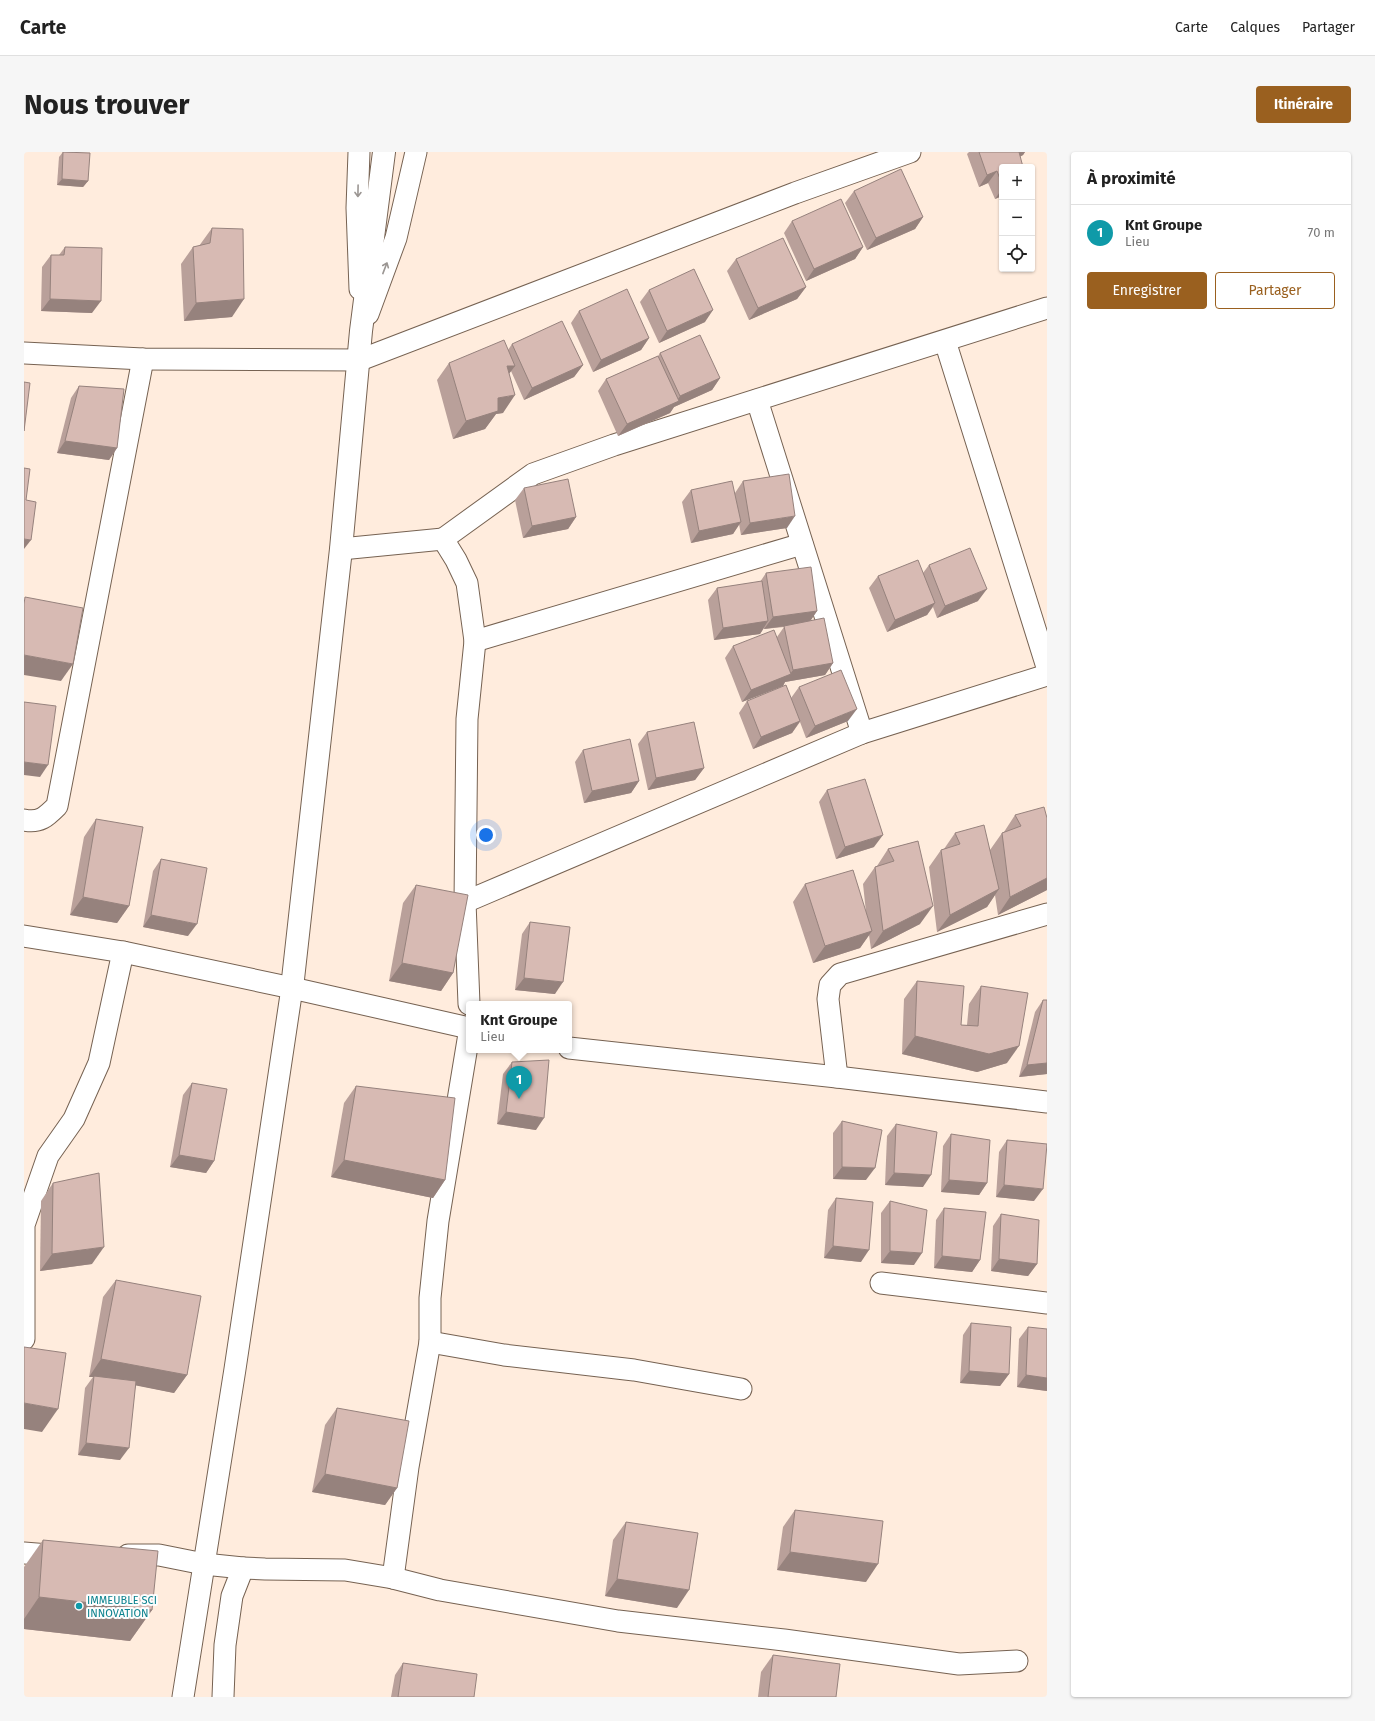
<!DOCTYPE html>
<html lang="fr">
<meta charset="utf-8">
<style>
:root{--surface:#fff;--page:#f6f6f6;--text:#222;--muted:#767676;--line:#e0e0e0;--accent:#9a601f}
body{margin:0;font-family:"Fira Sans",sans-serif;background:var(--page);color:var(--text)}
.controls{position:absolute;right:12px;top:12px;display:grid;overflow:hidden;border-radius:4px;box-shadow:0 1px 3px #0004}
.controls button{width:36px;height:36px;display:grid;place-items:center;padding:0;border:0;border-bottom:1px solid var(--line);background:var(--surface);color:var(--text);font:20px sans-serif}
.you{position:absolute;left:462px;top:683px;width:14px;height:14px;margin:-10px;border:3px solid #fff;border-radius:50%;background:#1a73e8;box-shadow:0 0 0 6px #1a73e833}
.badge{display:grid;place-items:center;width:26px;height:26px;border-radius:50%;background:var(--accent);color:#fff;font-size:13px;font-weight:700}
.pin{position:absolute;translate:-50% -33px;filter:drop-shadow(0 1px 2px #0008)}
.pin::after{content:'';position:absolute;top:21px;width:14px;height:12px;background:inherit;clip-path:polygon(0 0,100% 0,50% 100%)}
.popup{position:absolute;left:442px;top:849px;width:106px;height:52px;box-sizing:border-box;display:grid;place-content:center;border-radius:4px;background:var(--surface);filter:drop-shadow(0 1px 3px #0005);font-size:13px;white-space:nowrap;color:var(--muted)}
.popup b{font-size:15px;color:var(--text)}
.popup::after{content:'';position:absolute;left:50%;top:100%;margin-left:-8px;border:8px solid transparent;border-top-color:var(--surface)}
.list{margin:0;padding:0;list-style:none}
h2{display:flex;justify-content:space-between;align-items:center;height:52px;margin:0;padding:0 16px;font-size:17px}
h2 small{font-size:13px;font-weight:400;color:var(--muted)}
.list li{display:grid;grid-template-columns:26px 1fr auto;gap:12px;align-items:center;box-sizing:border-box;height:56px;padding:0 16px;border-top:1px solid var(--line)}
.list b{display:block;font-size:15px;white-space:nowrap}
.list p{margin:0;font-size:13px;white-space:nowrap;color:var(--muted)}
.list em{font-size:13px;font-style:normal;color:var(--muted)}
.actions{display:flex;gap:8px;padding:12px 16px}
.actions a{flex:1;padding:9px 0;border:1px solid var(--accent);border-radius:4px;text-align:center;font-size:14px;color:var(--accent)}
.actions .main{background:var(--accent);color:#fff}
.icon{flex:none;width:22px;height:22px;fill:none;stroke:currentColor;stroke-width:2;stroke-linecap:round;stroke-linejoin:round}
.map{position:relative;flex:none;width:1023px;height:1545px;overflow:hidden;border-radius:4px}
header{display:flex;align-items:center;gap:24px;box-sizing:border-box;height:56px;padding:0 20px;background:var(--surface);border-bottom:1px solid var(--line)}
header strong{font-size:19px}
nav{display:flex;gap:22px;margin-inline-start:auto;font-size:14px}
.intro{display:flex;align-items:center;justify-content:space-between;box-sizing:border-box;height:96px;padding:0 24px}
h1{margin:0;font-size:28px}
.button{padding:10px 18px;border-radius:4px;background:var(--accent);color:#fff;font-size:14px;font-weight:700}
main{display:flex;gap:24px;padding:0 24px}
aside{flex:1;background:var(--surface);border-radius:4px;box-shadow:0 1px 3px #0004}
.map>svg:first-child{display:block}
.lines{fill:none;stroke-linecap:round;stroke-linejoin:round}
.minor-casing{stroke:#766252;stroke-width:23}
.tertiary-casing{stroke:#766252;stroke-width:24}
.minor{stroke:#fff;stroke-width:21}
.tertiary{stroke:#fff;stroke-width:22}
.wall{fill:#b9a09a}
.shaded-wall{fill:#96827d}
.building{fill:#d7bab3;stroke:#96827d}
.oneway{stroke:#9b9693}
.culture-dot{fill:#0f9aa8;stroke:#fdfdfd;stroke-width:1.5}
.labels{text-anchor:middle;stroke-width:4;stroke-linejoin:round;paint-order:stroke}
.culture-label{font-size:11px;fill:#0d838f;stroke:#fdfdfd;text-anchor:start}
</style>
<header>
<strong>Carte</strong>
<nav><a>Carte</a><a>Calques</a><a>Partager</a></nav>
</header>
<div class="intro"><h1>Nous trouver</h1><a class="button">Itinéraire</a></div>
<main>
<div class="map">
<svg width="1023" height="1545" viewBox="0 0 1023 1545">
<rect width="100%" height="100%" fill="#ffecdd"/>
<g class="lines">
<defs>
<g id="minor">
<path d="M335,0L333,56L336,137"/>
<path d="M344,162L372,86L392,0"/>
<path d="M921,189L1023,515"/>
<path d="M0,201L119,207L336,208L771,41L886,0"/>
<path d="M733,248L838,581"/>
<path d="M317,397L419,387"/>
<path d="M451,489L778,392"/>
<path d="M0,668C16,671 22,665 33,654L119,207"/>
<path d="M441,750L838,581L1023,523"/>
<path d="M0,784L99,800L268,836"/>
<path d="M445,852L441,750L443,567L451,489L443,431L432,408L419,387L509,322L590,293L1023,156"/>
<path d="M545,896L813,925L1023,950"/>
<path d="M813,925L804,847L806,833L816,822L1023,762"/>
<path d="M857,1131L1023,1151"/>
<path d="M0,1187V1073L24,1004L50,967L75,911L99,800"/>
<path d="M406,1190L480,1203L610,1218L717,1237"/>
<path d="M0,1401L37,1404"/>
<path d="M104,1403H135L180,1412L219,1416L208,1444L201,1493L199,1545"/>
<path d="M219,1416L241,1417L321,1418L369,1426L416,1438L594,1469L760,1488L935,1512L993,1509"/>
<path d="M369,1426L384,1315L406,1190V1146L414,1069L445,882"/>
<path d="M159,1545L211,1217L268,836L445,876"/>
</g>
<path id="tertiary" d="M268,836L317,397L337,179L360,0"/>
</defs>
<use href="#minor" class="minor-casing"/>
<use href="#tertiary" class="tertiary-casing"/>
<use href="#minor" class="minor"/>
<use href="#tertiary" class="tertiary"/>
</g>
<g class="wall">
<path d="M39,0H49L64,29L59,35L33,33L35,5Z"/>
<path d="M945,0H1001L999,3L978,15V44L971,47L964,31L955,35L943,2Z"/>
<path d="M830,39L899,65L891,77L843,98L821,51Z"/>
<path d="M768,69L839,95L831,107L782,129L760,81Z"/>
<path d="M188,76L208,165L160,169L157,112L169,95L175,94Z"/>
<path d="M41,95L68,161L17,159L18,115L27,103H35Z"/>
<path d="M712,107L782,135L773,147L725,168L703,119Z"/>
<path d="M625,138L681,170L635,191L616,150Z"/>
<path d="M555,159L625,186L617,198L569,220L547,171Z"/>
<path d="M488,192L559,213L550,225L500,248L487,219L485,221L479,261L472,262L461,277L429,287L413,228L425,211L484,198Z"/>
<path d="M636,201L696,226L688,238L650,255L646,261L594,284L574,239L582,227L634,204Z"/>
<path d="M55,234L93,296L85,308L33,301L47,246Z"/>
<path d="M719,329L763,376L717,383L715,372L709,382L667,391L658,350L667,338L711,341Z"/>
<path d="M500,336L552,365L544,377L499,386L491,348Z"/>
<path d="M905,413L954,449L913,466L909,455L903,463L863,480L845,436L854,424L899,421Z"/>
<path d="M742,421L793,459L786,469L809,511L801,523L761,530L759,534L718,550L701,506L709,494L753,485L760,475L740,477V476L736,482L690,488L684,448L693,436L736,430Z"/>
<path d="M775,535L824,569L782,586L776,570L768,581L729,597L715,561L723,549L767,546Z"/>
<path d="M623,580L680,616L671,628L624,638L614,592Z"/>
<path d="M559,598L615,629L607,641L560,651L551,610Z"/>
<path d="M803,638L850,695L812,707L795,650Z"/>
<path d="M991,663L1023,666V738L974,763L971,743L963,755L913,780L905,715L917,698L920,697L931,681L966,698L978,681L980,680Z"/>
<path d="M72,667L105,754L93,771L46,763L60,685Z"/>
<path d="M894,689L896,772L847,797L845,783L836,796L789,811L769,750L781,732L842,760L839,732L851,715L853,714L864,697Z"/>
<path d="M137,707L164,784L119,775L129,719Z"/>
<path d="M392,733L429,821L417,839L365,829L379,751Z"/>
<path d="M506,770L531,842L491,838L498,782Z"/>
<path d="M893,829L937,873H943L945,852L957,834L983,911L953,920L878,902L880,847Z"/>
<path d="M1019,848L1023,922L995,925L1011,860Z"/>
<path d="M488,910L512,978L473,972L479,922Z"/>
<path d="M168,931L190,1009L182,1021L146,1015L159,943Z"/>
<path d="M332,934L421,1028L409,1046L307,1025L320,951Z"/>
<path d="M818,969L842,1028L809,1027V981Z"/>
<path d="M872,972L899,1035L861,1033L863,984Z"/>
<path d="M927,982L963,1031L955,1043L917,1040L919,994Z"/>
<path d="M983,988L1010,1049L972,1045L975,1000Z"/>
<path d="M29,1031L68,1112L16,1119L17,1049Z"/>
<path d="M812,1046L837,1110L800,1106L804,1058Z"/>
<path d="M866,1049L890,1113L857,1111V1061Z"/>
<path d="M920,1056L956,1108L948,1120L910,1116L912,1068Z"/>
<path d="M977,1062L1013,1112L1004,1124L967,1119L969,1074Z"/>
<path d="M92,1128L163,1223L150,1241L112,1233L96,1308L54,1303L61,1236L69,1225H65L79,1145Z"/>
<path d="M947,1171L985,1222L976,1234L936,1231L939,1183Z"/>
<path d="M1004,1175L1023,1239L993,1235L995,1187Z"/>
<path d="M313,1256L373,1336L361,1353L288,1340L301,1273Z"/>
<path d="M771,1358L842,1430L753,1418L759,1375Z"/>
<path d="M602,1370L653,1456L581,1444L589,1388Z"/>
<path d="M19,1388L128,1458L106,1489L0,1477V1415Z"/>
<path d="M749,1503L812,1545H734L737,1520Z"/>
<path d="M379,1511L450,1545H367L371,1523Z"/>
</g>
<g class="shaded-wall">
<path d="M993,0H1001L999,3L986,10Z"/>
<path d="M973,19L964,31L955,35L963,23Z"/>
<path d="M38,27L64,29L59,35L33,33Z"/>
<path d="M978,37V44L971,47Z"/>
<path d="M899,65L891,77L843,98L852,86Z"/>
<path d="M839,95L831,107L782,129L790,117Z"/>
<path d="M782,135L773,147L725,168L734,156Z"/>
<path d="M26,147L77,149L68,161L17,159Z"/>
<path d="M220,147L208,165L160,169L172,151Z"/>
<path d="M689,158L681,170L635,191L643,179Z"/>
<path d="M625,186L617,198L569,220L577,208Z"/>
<path d="M559,213L550,225L500,248L508,236Z"/>
<path d="M483,214H491L478,231Z"/>
<path d="M696,226L688,238L650,255L646,261L594,284L603,272L652,250L656,244Z"/>
<path d="M491,243L479,261L472,262L461,277L429,287L442,269L474,246Z"/>
<path d="M41,289L93,296L85,308L33,301Z"/>
<path d="M771,364L763,376L717,383L726,371Z"/>
<path d="M552,365L544,377L499,386L508,374Z"/>
<path d="M717,370L709,382L667,391L675,379Z"/>
<path d="M0,387L7,388L0,397Z"/>
<path d="M963,437L954,449L913,466L921,454Z"/>
<path d="M911,451L903,463L863,480L871,468Z"/>
<path d="M793,459L785,471L740,477L749,465Z"/>
<path d="M744,469L736,482L690,488L699,476Z"/>
<path d="M0,503L49,512L37,529L0,523Z"/>
<path d="M809,511L801,523L761,530L759,534L718,550L727,538L766,522L769,518Z"/>
<path d="M833,557L824,569L782,586L791,574Z"/>
<path d="M776,569L768,581L729,597L737,585Z"/>
<path d="M0,610L24,613L16,625L0,623Z"/>
<path d="M680,616L671,628L624,638L632,626Z"/>
<path d="M615,629L607,641L560,651L568,639Z"/>
<path d="M859,683L850,695L812,707L821,695Z"/>
<path d="M1023,726V738L974,763L986,745Z"/>
<path d="M975,737L963,755L913,780L926,763Z"/>
<path d="M59,745L105,754L93,771L46,763Z"/>
<path d="M909,754L896,772L847,797L859,779Z"/>
<path d="M127,763L173,772L164,784L119,775Z"/>
<path d="M848,779L836,796L789,811L801,794Z"/>
<path d="M378,811L429,821L417,839L365,829Z"/>
<path d="M500,826L539,830L531,842L491,838Z"/>
<path d="M891,884L995,894L983,911L953,920L878,902Z"/>
<path d="M1023,911V922L995,925L1003,913Z"/>
<path d="M482,960L520,966L512,978L473,972Z"/>
<path d="M155,1003L190,1009L182,1021L146,1015Z"/>
<path d="M320,1008L421,1028L409,1046L307,1025Z"/>
<path d="M818,1015L851,1016L842,1028L809,1027Z"/>
<path d="M870,1021L907,1023L899,1035L861,1033Z"/>
<path d="M925,1028L963,1031L955,1043L917,1040Z"/>
<path d="M980,1033L1019,1037L1010,1049L972,1045Z"/>
<path d="M809,1094L845,1098L837,1110L800,1106Z"/>
<path d="M80,1095L68,1112L16,1119L28,1102Z"/>
<path d="M866,1099L898,1101L890,1113L857,1111Z"/>
<path d="M918,1104L956,1108L948,1120L910,1116Z"/>
<path d="M975,1107L1013,1112L1004,1124L967,1119Z"/>
<path d="M77,1207L163,1223L150,1241L69,1225L70,1224L69,1225H65Z"/>
<path d="M945,1219L985,1222L976,1234L936,1231Z"/>
<path d="M1002,1223L1023,1226V1239L993,1235Z"/>
<path d="M0,1251L34,1257L18,1280L0,1277Z"/>
<path d="M62,1291L105,1296L96,1308L54,1303Z"/>
<path d="M301,1322L373,1336L361,1353L288,1340Z"/>
<path d="M766,1400L854,1412L842,1430L753,1418Z"/>
<path d="M593,1427L665,1438L653,1456L581,1444Z"/>
<path d="M15,1445L128,1458L106,1489L0,1477V1467Z"/>
</g>
<g class="building">
<path d="M39,0L66,1L64,29L38,27Z"/>
<path d="M955,0H995L999,15H978V32L973,19L963,23Z"/>
<path d="M877,17L899,65L852,86L830,39Z"/>
<path d="M817,47L839,95L790,117L768,69Z"/>
<path d="M188,76L219,77L220,147L172,151L169,95L186,91Z"/>
<path d="M759,86L782,135L734,156L712,107Z"/>
<path d="M41,95L78,96L77,149L26,147L27,103H40Z"/>
<path d="M670,117L689,158L643,179L625,138Z"/>
<path d="M603,137L625,186L577,208L555,159Z"/>
<path d="M538,169L559,213L508,236L488,192Z"/>
<path d="M676,183L696,226L656,244L636,201Z"/>
<path d="M480,188L491,214H483L491,243L474,246V259L442,269L425,211Z"/>
<path d="M634,204L655,249L603,272L582,227Z"/>
<path d="M0,230L6,231L0,279Z"/>
<path d="M55,234L100,237L93,296L41,289Z"/>
<path d="M0,316L6,317L2,348L12,350L7,388L0,387Z"/>
<path d="M765,322L771,364L726,371L719,329Z"/>
<path d="M544,327L552,365L508,374L500,336Z"/>
<path d="M708,329L717,370L675,379L667,338Z"/>
<path d="M946,396L963,437L921,454L905,413Z"/>
<path d="M894,408L911,451L871,468L854,424Z"/>
<path d="M787,415L793,459L749,465L742,421Z"/>
<path d="M738,429L744,469L699,476L693,436Z"/>
<path d="M1,445L59,456L49,512L0,503V452Z"/>
<path d="M800,466L809,511L769,518L760,474Z"/>
<path d="M750,478L767,522L727,538L709,494Z"/>
<path d="M817,518L833,557L791,574L775,535Z"/>
<path d="M762,533L776,569L737,585L723,549Z"/>
<path d="M0,550L32,554L24,613L0,610Z"/>
<path d="M670,570L680,616L632,626L623,580Z"/>
<path d="M606,587L615,629L568,639L559,598Z"/>
<path d="M841,627L859,683L821,695L803,638Z"/>
<path d="M1020,655L1023,666V726L986,745L978,681L997,674L991,663Z"/>
<path d="M72,667L119,675L105,754L59,745Z"/>
<path d="M960,673L975,737L926,763L917,698L936,692L931,681Z"/>
<path d="M894,689L909,754L859,779L851,715L870,709L864,697Z"/>
<path d="M137,707L183,716L173,772L127,763Z"/>
<path d="M829,718L848,779L801,794L781,732Z"/>
<path d="M392,733L444,743L429,821L378,811Z"/>
<path d="M506,770L546,775L539,830L500,826Z"/>
<path d="M893,829L940,834L937,873L954,874L957,834L1004,841L995,894L965,902L891,884Z"/>
<path d="M1019,848H1023V911L1003,913Z"/>
<path d="M525,908L520,966L482,960L488,910Z"/>
<path d="M168,931L203,937L190,1009L155,1003Z"/>
<path d="M332,934L431,946L421,1028L320,1008Z"/>
<path d="M818,969L858,978L851,1016L818,1015Z"/>
<path d="M872,972L913,980L907,1023L870,1021Z"/>
<path d="M927,982L966,988L963,1031L925,1028Z"/>
<path d="M983,988L1023,992L1019,1037L980,1033Z"/>
<path d="M75,1021L80,1095L28,1102L29,1031Z"/>
<path d="M812,1046L849,1050L845,1098L809,1094Z"/>
<path d="M866,1049L903,1058L898,1101L866,1099Z"/>
<path d="M920,1056L962,1060L956,1108L918,1104Z"/>
<path d="M977,1062L1015,1068L1013,1112L975,1107Z"/>
<path d="M92,1128L177,1144L163,1223L77,1207Z"/>
<path d="M947,1171L987,1175L985,1222L945,1219Z"/>
<path d="M1004,1175L1023,1177V1226L1002,1223Z"/>
<path d="M0,1195L42,1201L34,1257L0,1251Z"/>
<path d="M70,1224L112,1229L105,1296L62,1291Z"/>
<path d="M313,1256L385,1269L373,1336L301,1322Z"/>
<path d="M771,1358L859,1369L854,1412L766,1400Z"/>
<path d="M602,1370L674,1381L665,1438L593,1427Z"/>
<path d="M19,1388L134,1399L128,1458L15,1445Z"/>
<path d="M749,1503L816,1512L812,1545H744Z"/>
<path d="M379,1511L453,1522L450,1545H374Z"/>
</g>
<defs><path id="oneway-shaft" d="M-6 0H5M1.5-3L5.5 0L1.5 3" fill="none" stroke-width="1.6" stroke-linecap="round" stroke-linejoin="round"/></defs>
<g class="oneway">
<use href="#oneway-shaft" transform="translate(334 39) rotate(91)"/>
<use href="#oneway-shaft" transform="translate(361 116) rotate(-69)"/>
</g>
<circle class="culture-dot" cx="55" cy="1454" r="4"/>
<g class="labels">
<g class="culture-label">
<text x="63" y="1452">IMMEUBLE SCI<tspan x="63" dy="13">INNOVATION</tspan></text>
</g>
</g>
</svg>
<div class="controls">
<button>+</button>
<button>−</button>
<button><svg class="icon" aria-label="locate" viewBox="0 0 24 24"><circle cx="12" cy="12" r="6"/><path d="M12 2v4M12 18v4M2 12h4M18 12h4"/></svg></button>
</div>
<div class="you"></div>
<div class="pin badge" style="left:495px;top:947px;background:#0f9aa8">1</div>
<div class="popup"><b>Knt Groupe</b>Lieu</div>
</div>
<aside>
<h2>À proximité<small></small></h2>
<ul class="list">
<li><span class="badge" style="background:#0f9aa8">1</span><div><b>Knt Groupe</b><p>Lieu</p></div><em>70 m</em></li>
</ul>
<div class="actions"><a class="main">Enregistrer</a><a>Partager</a></div>
</aside>
</main>
